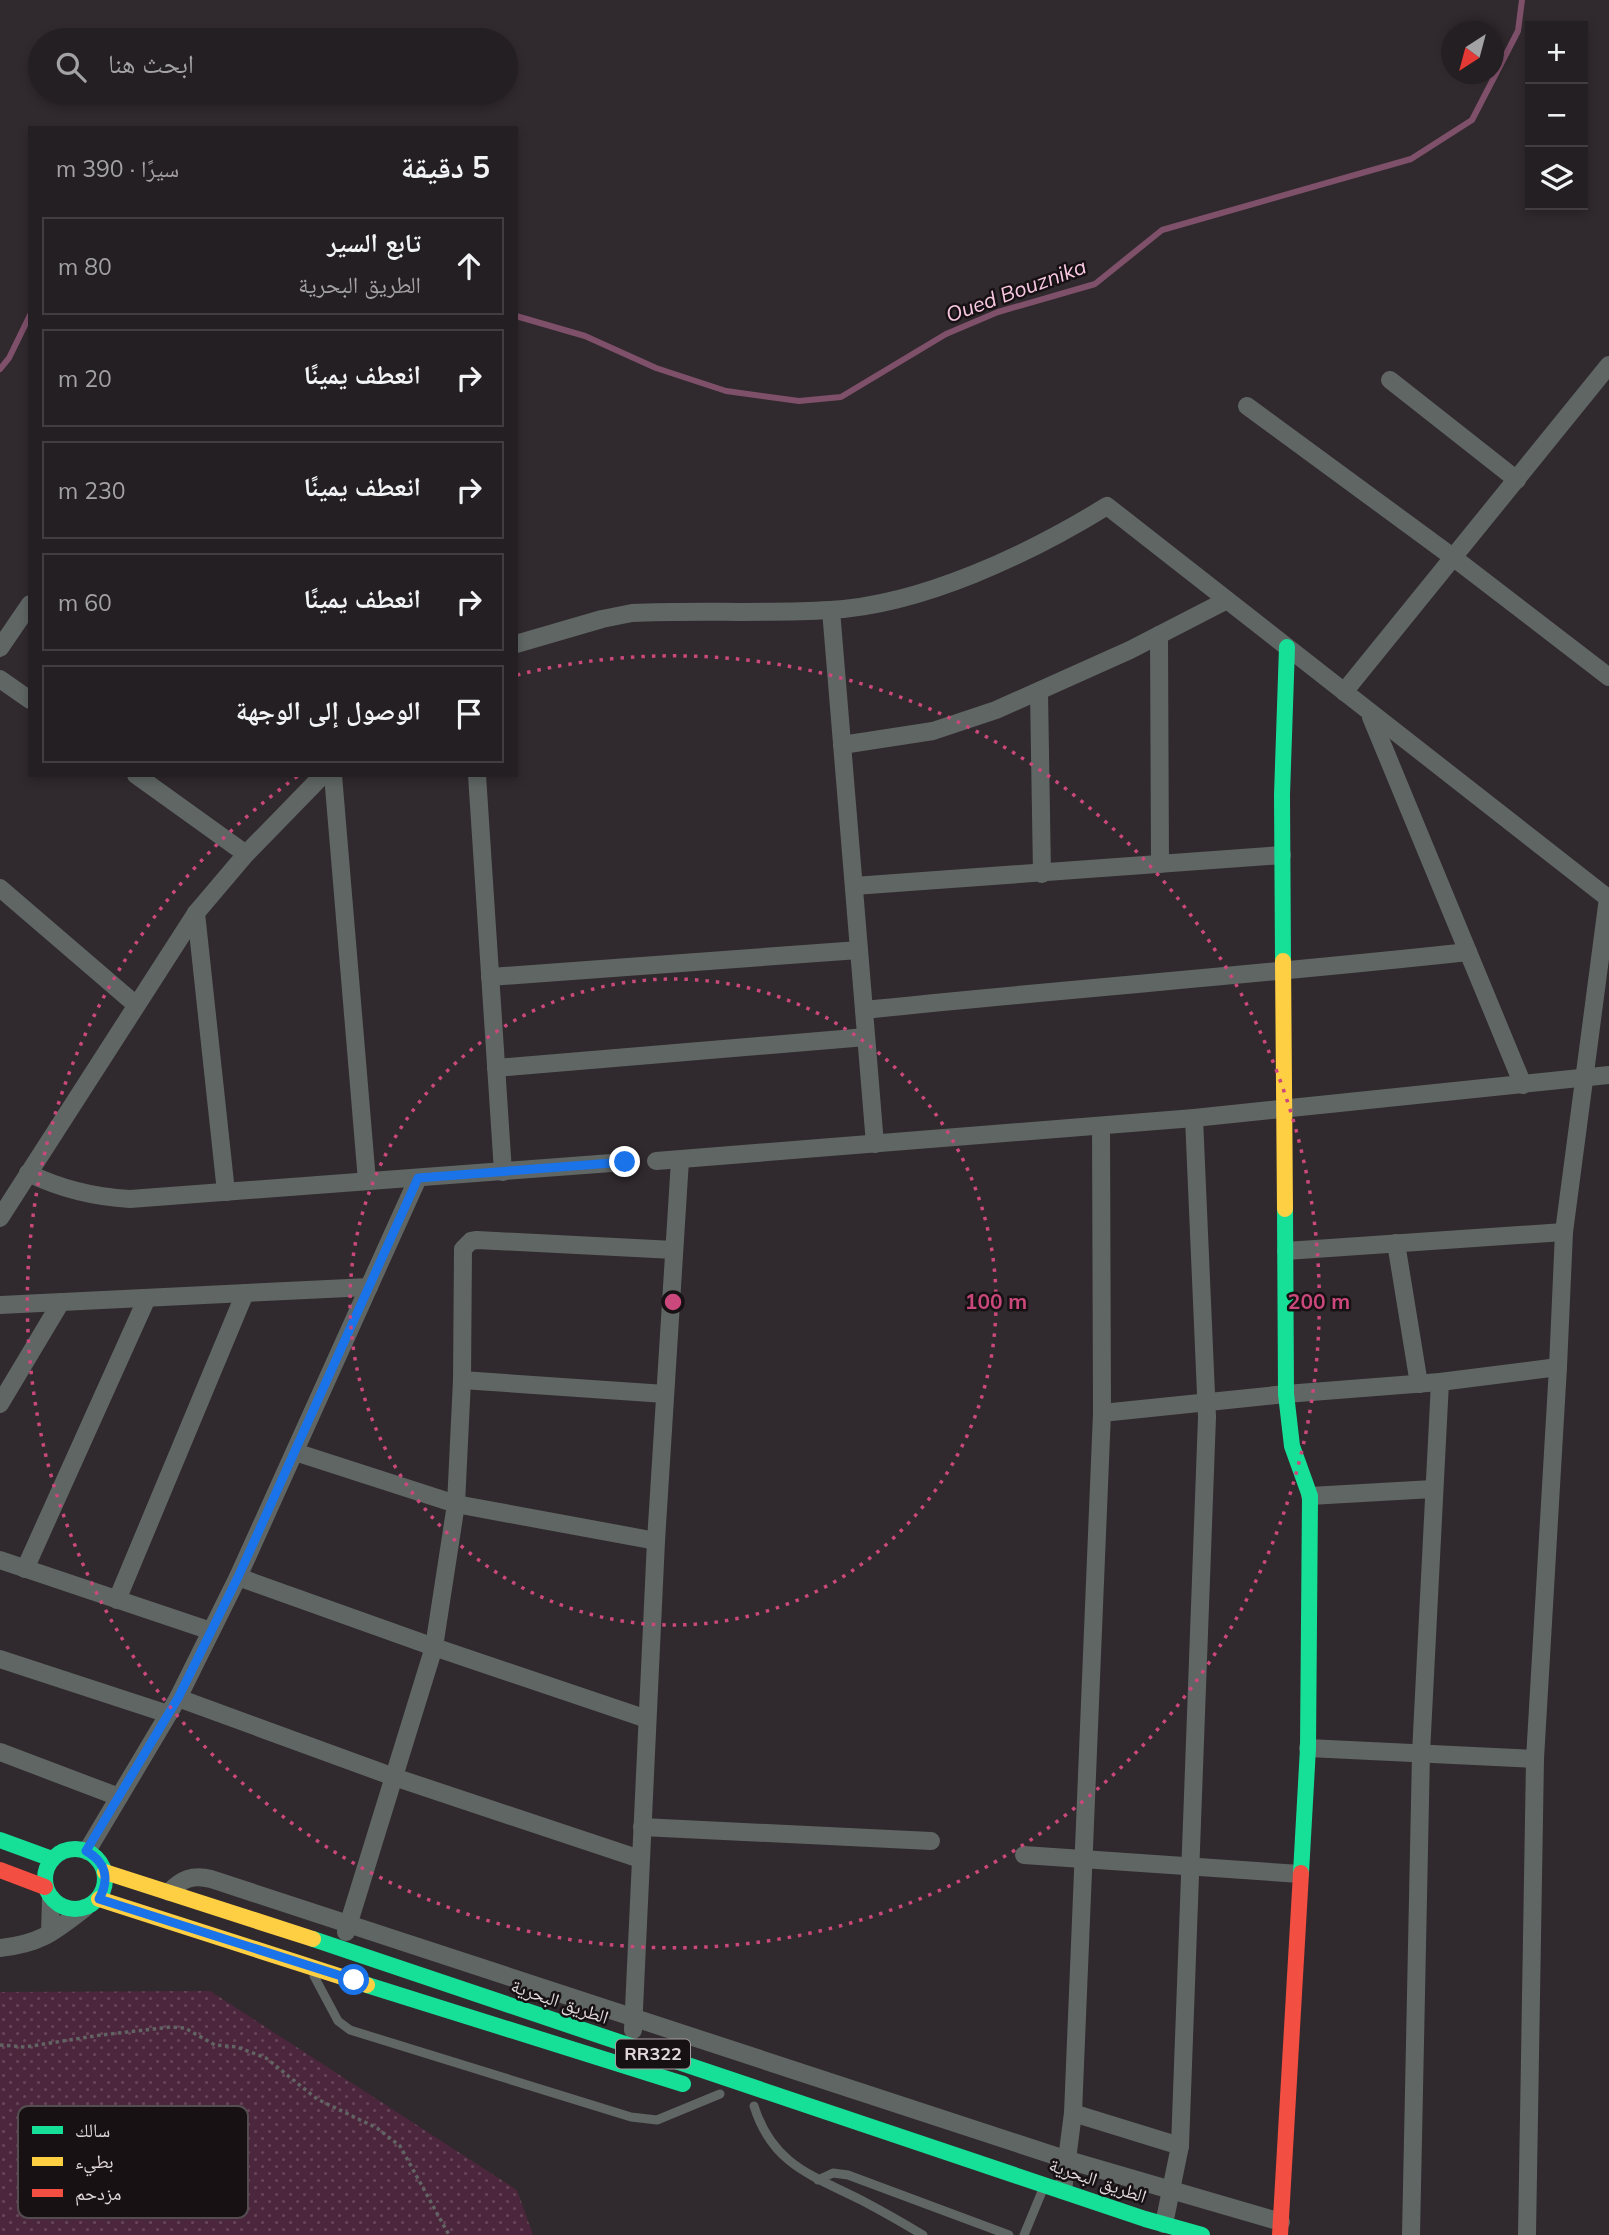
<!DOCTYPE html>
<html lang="ar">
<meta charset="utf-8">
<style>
:root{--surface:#241f22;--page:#302c2f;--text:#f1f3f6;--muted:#a3a2a5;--line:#413d40}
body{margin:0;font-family:Mulish,"Noto Naskh Arabic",sans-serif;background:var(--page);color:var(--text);direction:rtl}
.controls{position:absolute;right:21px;top:21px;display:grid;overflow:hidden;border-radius:0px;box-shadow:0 4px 10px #0003}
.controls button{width:63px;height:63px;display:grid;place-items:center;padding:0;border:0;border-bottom:2px solid var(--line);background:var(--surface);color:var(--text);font:35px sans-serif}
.compass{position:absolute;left:1441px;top:21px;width:63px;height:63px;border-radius:50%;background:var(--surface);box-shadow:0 4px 10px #0003;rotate:216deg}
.stop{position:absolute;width:21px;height:21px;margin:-16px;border:5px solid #1a73e8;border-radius:50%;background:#fff}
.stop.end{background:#1a73e8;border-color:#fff;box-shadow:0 2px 7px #0008}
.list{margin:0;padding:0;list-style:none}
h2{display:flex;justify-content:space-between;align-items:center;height:91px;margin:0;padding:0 28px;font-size:30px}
h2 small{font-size:23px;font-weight:400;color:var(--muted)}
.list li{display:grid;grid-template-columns:46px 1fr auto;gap:21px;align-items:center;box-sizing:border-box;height:98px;margin:0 14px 14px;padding:0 14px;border:2px solid var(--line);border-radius:0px}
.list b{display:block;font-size:26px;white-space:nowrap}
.list p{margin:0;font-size:23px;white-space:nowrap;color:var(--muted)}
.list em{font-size:23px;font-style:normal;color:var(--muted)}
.icon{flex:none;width:38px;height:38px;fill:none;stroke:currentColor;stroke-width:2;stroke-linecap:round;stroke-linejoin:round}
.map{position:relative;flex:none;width:1609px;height:2235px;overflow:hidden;direction:ltr}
.search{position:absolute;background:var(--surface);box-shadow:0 4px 10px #0003;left:28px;top:28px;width:490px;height:77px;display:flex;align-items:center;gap:18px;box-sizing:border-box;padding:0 24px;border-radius:38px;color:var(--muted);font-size:26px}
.panel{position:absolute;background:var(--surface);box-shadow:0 4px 10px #0003;left:28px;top:126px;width:490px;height:651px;border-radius:0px;direction:rtl}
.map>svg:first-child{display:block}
.grass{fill:url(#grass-dots)}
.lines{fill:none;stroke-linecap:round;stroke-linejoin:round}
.stream{stroke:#7f506a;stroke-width:6}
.path{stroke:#626463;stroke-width:3.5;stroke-dasharray:3.5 3.5;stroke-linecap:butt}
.lane{stroke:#5f6663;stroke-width:9}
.street{stroke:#5f6663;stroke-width:18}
.fast{stroke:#16e098;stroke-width:16}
.slow{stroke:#ffcf43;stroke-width:16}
.jam{stroke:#f24e42;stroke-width:16}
.route{stroke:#1a73e8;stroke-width:9}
.ring{fill:none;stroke:#ca487b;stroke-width:3.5;stroke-dasharray:3.5 7}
.labels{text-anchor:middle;stroke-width:5;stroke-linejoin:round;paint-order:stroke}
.shield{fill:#171114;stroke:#a49ca0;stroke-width:2}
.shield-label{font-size:18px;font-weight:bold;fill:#e1d8dc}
.street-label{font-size:19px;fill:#e1d8dc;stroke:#171114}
.water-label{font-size:21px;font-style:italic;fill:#f9c8e2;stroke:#171114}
.key{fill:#171114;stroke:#544d50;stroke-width:2}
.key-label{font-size:19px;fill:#e1d8dc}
.centre{fill:#ca487b;stroke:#171114;stroke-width:3.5}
.ring-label{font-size:21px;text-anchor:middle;font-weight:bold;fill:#ca487b;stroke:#171114;stroke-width:5;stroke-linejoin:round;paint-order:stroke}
</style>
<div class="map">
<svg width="1609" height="2235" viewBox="0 0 1609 2235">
<defs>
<pattern id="grass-dots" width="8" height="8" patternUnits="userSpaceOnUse" patternTransform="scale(1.75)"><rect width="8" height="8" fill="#4c263c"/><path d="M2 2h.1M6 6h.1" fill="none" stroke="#664558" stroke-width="1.8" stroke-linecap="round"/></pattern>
</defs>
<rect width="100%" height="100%" fill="#30292d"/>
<path class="grass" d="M210,1991L517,2190L533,2235H0V1992Z"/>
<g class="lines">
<g class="stream">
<path d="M516,316L585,336L656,368L726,391L799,401L841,397L946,334L998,312L1095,284L1162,230L1411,159L1472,120L1518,31L1522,0"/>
<path d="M0,369L9,358L30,315"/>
</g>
<path class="path" d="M0,2045L25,2047L101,2035L171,2027L185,2028L215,2045L237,2047L266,2058L317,2099L377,2128L400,2146L449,2235"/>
<g class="lane">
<path d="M314,1976L338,2021L350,2030L631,2117L657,2120L720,2094"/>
<path d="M754,2106C772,2164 811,2175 861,2200C882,2211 903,2223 923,2235"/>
<path d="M818,2180L833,2173L848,2175L1009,2235"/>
<path d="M1024,2235L1043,2189"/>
</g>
<g class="street">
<path d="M1390,380L1517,480"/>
<path d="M1247,406L1454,558L1609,677"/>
<path d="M831,610L875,1144"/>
<path d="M1159,635L1160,864"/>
<path d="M516,644L602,619L632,613C698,610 764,614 830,610C922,605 1029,554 1107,506L1609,899"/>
<path d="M0,648L30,604"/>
<path d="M0,679L30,700"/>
<path d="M1039,692L1042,874"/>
<path d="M1344,692L1609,365"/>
<path d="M1371,717L1523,1085"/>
<path d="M842,745L933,731L996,710L1130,650L1227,600"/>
<path d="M136,775L246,854"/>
<path d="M333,775L367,1181"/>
<path d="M477,775L503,1172"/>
<path d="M854,886L1282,855"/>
<path d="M0,888L135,1004"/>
<path d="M196,913L226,1192"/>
<path d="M490,977L859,950"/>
<path d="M864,1010C1065,989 1267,974 1468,952"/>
<path d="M496,1068L866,1037"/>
<path d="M656,1161L1194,1118L1609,1075"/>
<path d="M28,1173C61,1189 93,1197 130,1199L625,1162"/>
<path d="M0,1218L196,913L246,854L323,775"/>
<path d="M1396,1243L1419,1384"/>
<path d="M1286,1251L1564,1232"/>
<path d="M0,1305L369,1287"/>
<path d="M462,1380L665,1394"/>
<path d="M0,1404L61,1302"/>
<path d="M1102,1413L1286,1394L1440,1382L1558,1367"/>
<path d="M295,1452L456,1504L656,1541"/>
<path d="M1310,1496L1433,1489"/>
<path d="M0,1560L211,1631"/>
<path d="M25,1569L147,1298"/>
<path d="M238,1577L434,1647L647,1719"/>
<path d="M117,1600L245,1293"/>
<path d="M0,1659L168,1714"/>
<path d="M178,1698L394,1777L640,1859"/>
<path d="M1308,1748L1535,1759"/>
<path d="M0,1752L119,1797"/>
<path d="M642,1827L931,1841"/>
<path d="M87,1851L178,1698L238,1577L418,1178"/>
<path d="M1024,1855L1300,1874"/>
<path d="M169,1892C182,1879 193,1874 211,1879L1068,2160L1281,2222"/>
<path d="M346,1932L434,1647L456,1504L462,1380L463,1249L471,1241L477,1240L674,1250"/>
<path d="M50,1933L51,1898"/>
<path d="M0,1948C40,1944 54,1932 85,1908"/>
<path d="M633,2030L656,1541L680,1160"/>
<path d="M1073,2113L1180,2146"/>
<path d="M1063,2190L1073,2113L1102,1413L1101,1126"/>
<path d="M1164,2224L1180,2146L1207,1417L1194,1118"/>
<path d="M1411,2235L1421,1753L1440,1382"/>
<path d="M1527,2235L1535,1759L1558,1367L1564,1232L1608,898"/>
</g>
<g class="fast">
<path d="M1283,961L1282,795L1287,647"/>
<path d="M1285,1209L1286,1394L1292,1446L1310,1496L1308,1748L1301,1873"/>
<path d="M0,1840L52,1859"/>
<circle cx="75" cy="1879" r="30"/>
<path d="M313,1939L1145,2219L1202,2235"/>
<path d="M367,1985L683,2084"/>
</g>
<g class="slow">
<path d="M1283,961L1285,1209"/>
<path d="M105,1872L313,1939"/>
<path d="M99,1899L367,1985"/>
</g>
<g class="jam">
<path d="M0,1870L45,1887"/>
<path d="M1280,2235L1301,1873"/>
</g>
</g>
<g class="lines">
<path class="route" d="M354,1980L99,1899C110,1879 106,1862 86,1851L178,1698L238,1577L418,1178L625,1162"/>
</g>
<g class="ring">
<circle cx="673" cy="1302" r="323"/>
<path d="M517 675A646 646 0 1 1 298 776"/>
</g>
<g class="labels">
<rect class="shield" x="616" y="2039.5" width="74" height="29" rx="5"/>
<g class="shield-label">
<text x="653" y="2060">RR322</text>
</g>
<g class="street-label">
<text transform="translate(560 2001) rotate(19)" y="7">الطريق البحرية</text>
<text transform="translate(1098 2180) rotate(19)" y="7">الطريق البحرية</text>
</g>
<g class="water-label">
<text transform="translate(1016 291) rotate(-20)" y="7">Oued Bouznika</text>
</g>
</g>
<rect x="18" y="2106" width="230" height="112" rx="10" class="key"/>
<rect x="32" y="2126" width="31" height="8" fill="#16e098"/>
<rect x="32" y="2157" width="31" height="9" fill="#ffcf43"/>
<rect x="32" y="2189" width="31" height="8" fill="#f24e42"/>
<g class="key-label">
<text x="75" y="2137">سالك</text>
<text x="75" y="2168">بطيء</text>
<text x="75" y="2200">مزدحم</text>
</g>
<circle cx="673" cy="1302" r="10" class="centre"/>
<g class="ring-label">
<text x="996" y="1309">100 m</text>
<text x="1319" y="1309">200 m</text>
</g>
</svg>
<div class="controls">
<button>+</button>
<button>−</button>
<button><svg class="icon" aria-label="layers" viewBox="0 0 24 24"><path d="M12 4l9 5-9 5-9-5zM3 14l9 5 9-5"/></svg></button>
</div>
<svg class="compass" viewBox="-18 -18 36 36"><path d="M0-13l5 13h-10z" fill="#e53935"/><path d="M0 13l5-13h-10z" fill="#a3a2a5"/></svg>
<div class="stop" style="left:354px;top:1980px"></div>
<div class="stop end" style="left:625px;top:1162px"></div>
<div class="search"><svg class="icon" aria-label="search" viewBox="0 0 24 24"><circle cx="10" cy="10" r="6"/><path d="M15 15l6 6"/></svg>ابحث هنا</div>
<section class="panel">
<h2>5 دقيقة<small>سيرًا · 390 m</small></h2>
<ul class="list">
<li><svg class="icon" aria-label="ahead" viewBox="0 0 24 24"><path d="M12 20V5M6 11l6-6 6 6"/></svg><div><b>تابع السير</b><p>الطريق البحرية</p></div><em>80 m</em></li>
<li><svg class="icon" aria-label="right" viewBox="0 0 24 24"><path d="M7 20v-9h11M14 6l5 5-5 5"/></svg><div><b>انعطف يمينًا</b></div><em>20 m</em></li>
<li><svg class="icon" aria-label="right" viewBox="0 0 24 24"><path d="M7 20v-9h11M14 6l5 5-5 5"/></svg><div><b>انعطف يمينًا</b></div><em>230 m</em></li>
<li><svg class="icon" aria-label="right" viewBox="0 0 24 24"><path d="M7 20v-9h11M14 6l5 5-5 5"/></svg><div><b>انعطف يمينًا</b></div><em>60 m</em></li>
<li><svg class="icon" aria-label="arrive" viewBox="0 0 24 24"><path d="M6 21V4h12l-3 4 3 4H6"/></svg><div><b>الوصول إلى الوجهة</b></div></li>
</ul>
</section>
</div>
